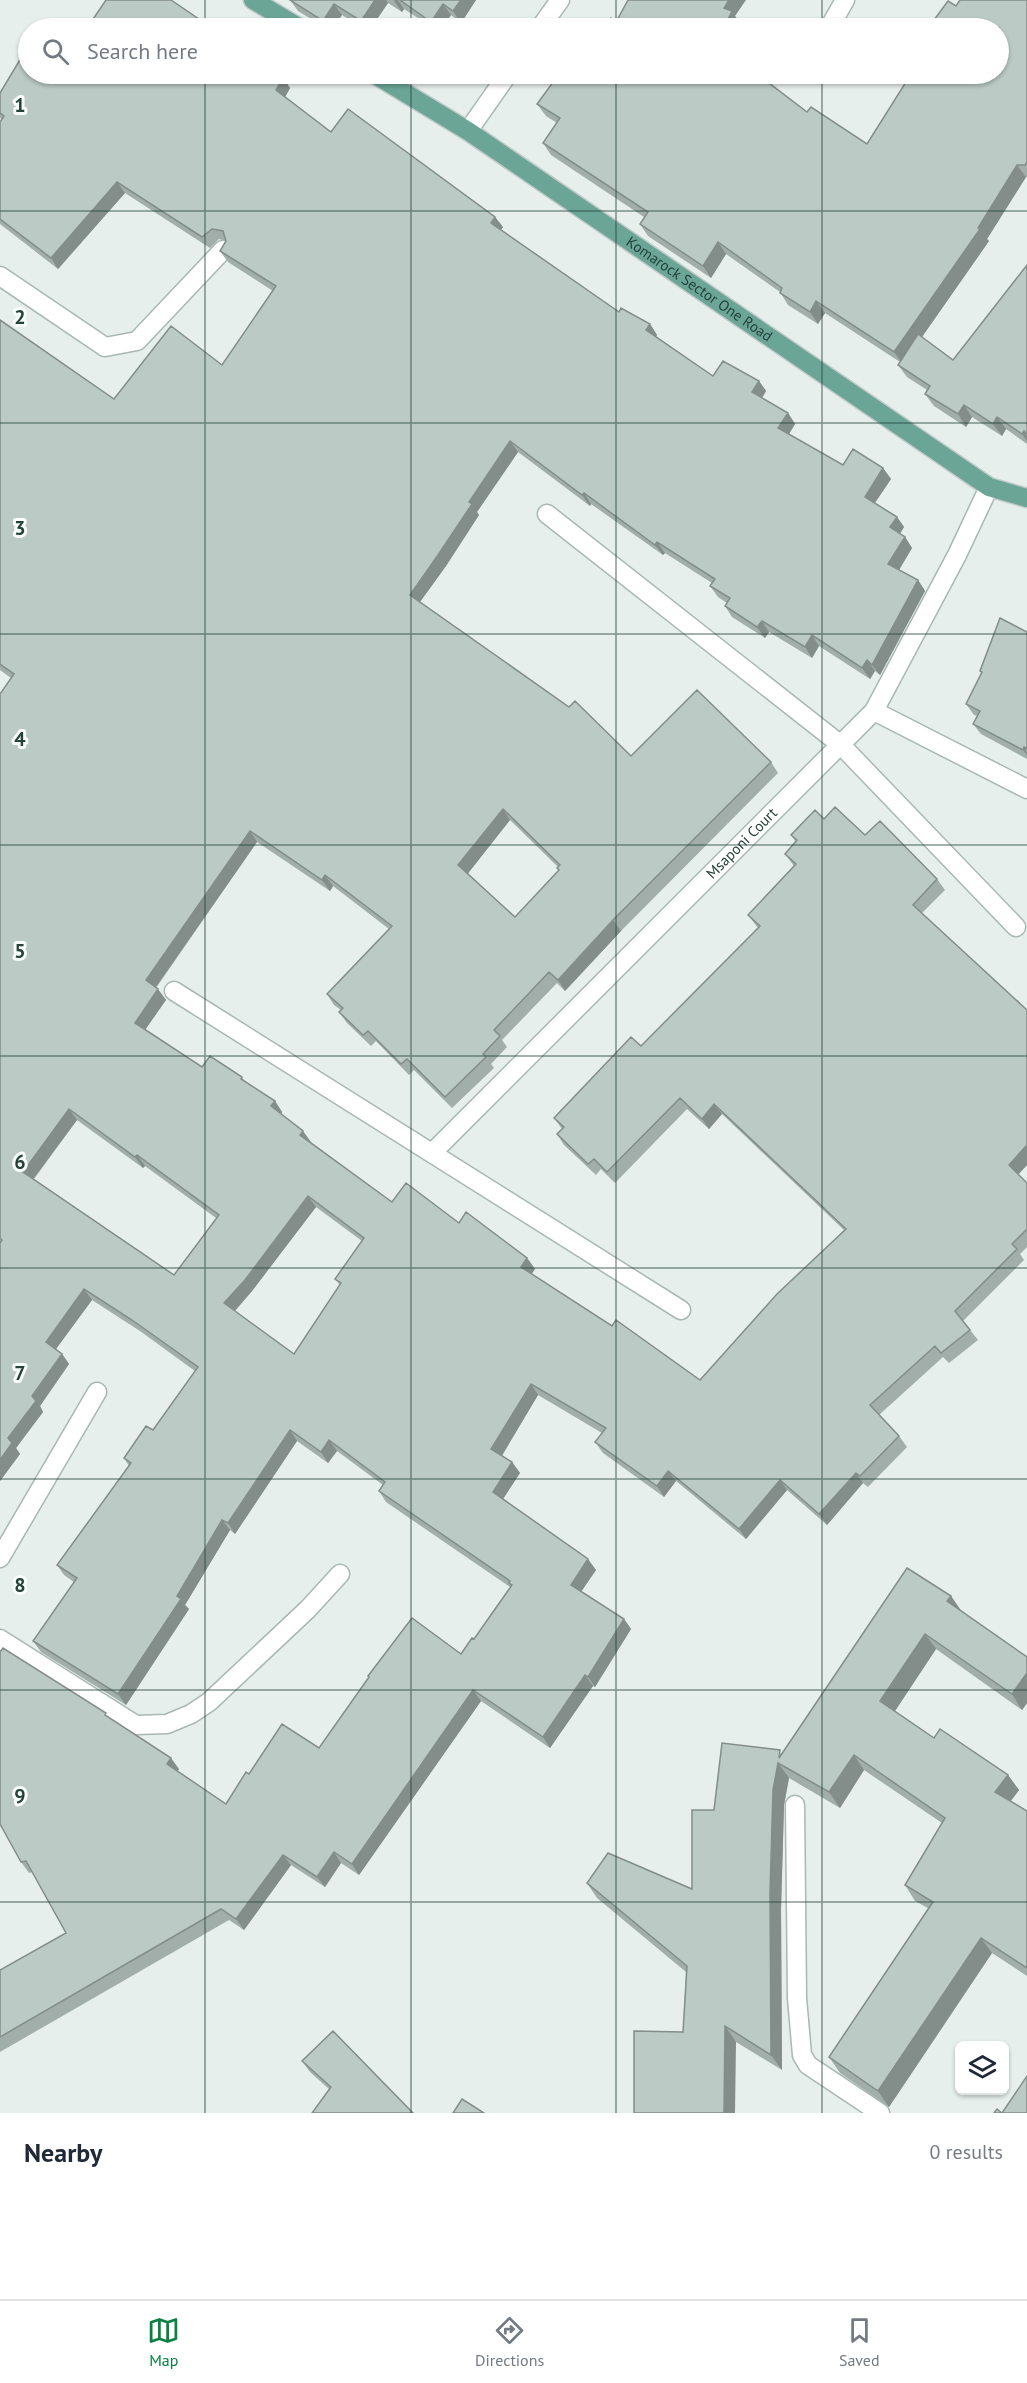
<!DOCTYPE html>
<style>
:root{--surface:#fff;--page:#f2f2f3;--text:#1f2937;--muted:#747a83;--line:#e0e1e3;--accent:#0b8043}
body{margin:0;font-family:"PT Sans",sans-serif;background:var(--page);color:var(--text)}
.controls{position:absolute;right:18px;bottom:18px;display:grid;overflow:hidden;border-radius:9px;box-shadow:0 2px 4px #0004}
.controls button{width:54px;height:54px;display:grid;place-items:center;padding:0;border:0;border-bottom:2px solid var(--line);background:var(--surface);color:var(--text);font:30px sans-serif}
.list{margin:0;padding:0;list-style:none}
h2{display:flex;justify-content:space-between;align-items:center;height:78px;margin:0;padding:0 24px;font-size:26px}
h2 small{font-size:20px;font-weight:400;color:var(--muted)}
.icon{flex:none;width:33px;height:33px;fill:none;stroke:currentColor;stroke-width:2;stroke-linecap:round;stroke-linejoin:round}
.map{position:relative;flex:none;width:1027px;height:2113px;overflow:hidden}
.search{position:absolute;background:var(--surface);box-shadow:0 2px 4px #0004;left:18px;right:18px;top:18px;height:66px;display:flex;align-items:center;gap:15px;box-sizing:border-box;padding:0 21px;border-radius:33px;color:var(--muted);font-size:22px}
.sheet{height:186px;background:var(--surface)}
nav{display:flex;justify-content:space-around;align-items:center;box-sizing:border-box;height:84px;border-top:2px solid var(--line);background:var(--surface);font-size:16px;color:var(--muted)}
nav a{display:grid;justify-items:center;gap:3px}
nav .on{color:var(--accent)}
.map>svg:first-child{display:block}
.lines{fill:none;stroke-linecap:round;stroke-linejoin:round}
.minor-casing{stroke:#a8b8b2;stroke-width:21}
.major-casing{stroke:#c2cac8;stroke-width:21}
.minor{stroke:#fff;stroke-width:18}
.major{stroke:#6aa596;stroke-width:18}
.wall{fill:#a1aea9;fill-rule:evenodd}
.shaded-wall{fill:#838d89}
.building{fill:#bbcac4;stroke:#838d89;stroke-width:1.5;fill-rule:evenodd}
.grid{fill:none;stroke:#24423a;stroke-width:1.5;stroke-opacity:0.55}
.labels{text-anchor:middle;stroke-width:6;stroke-linejoin:round;paint-order:stroke}
.street-label{font-size:15px;fill:#24423a;stroke:#f7fbf9}
.grid-label{font-size:20px;text-anchor:middle;font-weight:bold;fill:#24423a;stroke:#f7fbf9;stroke-width:6;stroke-linejoin:round;paint-order:stroke}
</style>
<div class="map">
<svg width="1027" height="2113" viewBox="0 0 1027 2113">
<rect width="100%" height="100%" fill="#e6efeb"/>
<g class="lines">
<defs>
<g id="minor">
<path d="M540,28L560,0"/>
<path d="M829,28L845,0"/>
<path d="M468,131L508,74"/>
<path d="M0,276L105,347L137,341L223,250"/>
<path d="M547,514L841,745L1016,927"/>
<path d="M874,711L1027,789"/>
<path d="M174,991L681,1310"/>
<path id="s1" d="M432,1153L874,711L957,555L989,487"/>
<path d="M0,1558L97,1392"/>
<path d="M0,1639L136,1725L167,1724L191,1714L209,1702L308,1609L340,1574"/>
<path d="M795,1805L797,1998L802,2055L808,2065L880,2113"/>
</g>
<g id="major">
<path d="M253,0L300,28"/>
<path id="s2" d="M374,74L468,131L989,487L1027,498"/>
</g>
</defs>
<use href="#minor" class="minor-casing"/>
<use href="#major" class="major-casing"/>
<use href="#minor" class="minor"/>
<use href="#major" class="major"/>
</g>
<g class="wall">
<path d="M290,0H476L461,23L451,15L442,28H433L404,9L402,12L388,3L371,28H363L342,15L333,28H326L298,11Z"/>
<path d="M1027,0V177H1026L987,239L989,241L922,337L953,360L1027,265V444L1006,429L1002,436L972,417L966,427L934,406L925,394L927,390L907,377L898,365L900,362L825,313L818,324L788,305L780,292L726,254L711,278L648,236L640,224L644,217L551,155L543,143L557,123L546,116L537,104L807,112L867,144L956,6Z"/>
<path d="M28,74L283,78L290,88L285,97L331,132L495,217L503,227L501,230L619,312L650,324L657,335L656,336L713,376L759,381L766,391L762,398L788,413L795,424L789,434L843,465L883,468L891,479L875,503L897,517L904,527L900,534L905,537L912,548L899,570L918,580L925,591L880,675L875,671L870,679L819,646L812,658L769,632L765,638L732,617L725,606L727,603L718,597L710,586L712,583L665,553L663,555L591,504L590,506L518,452L477,512L479,515L446,566L420,602L631,756L771,762L778,773L621,931L565,991L557,983L502,1040L507,1047L491,1064L494,1068L452,1108L414,1070L409,1075L376,1041L371,1046L347,1023L339,1012L341,1010L334,1005L327,994L389,929L333,886L330,891L257,842L156,988L166,1000L145,1029L202,1067L242,1077L245,1082L275,1101L282,1112L281,1114L311,1142L392,1202L459,1223L527,1258L535,1269L531,1274L612,1326L700,1380L844,1230L722,1114L709,1129L687,1109L615,1183L601,1169L596,1175L564,1145L557,1134L562,1129L554,1118L641,1046L758,928L748,915L794,866L785,854L796,842L791,835L824,819L865,835L937,879L945,890L922,913L1027,1010V1165L1018,1174L1027,1183V1247L1020,1254L1024,1260L963,1321L978,1340L949,1363L943,1357L879,1415L899,1436L907,1447L868,1487L863,1483L827,1525L787,1490L746,1539L676,1481L664,1497L603,1453L595,1442L602,1433L538,1395L502,1456L512,1462L520,1473L503,1499L596,1570L581,1592L624,1619L631,1629L595,1687L593,1686L550,1748L481,1701L359,1875L341,1863L325,1887L291,1865L244,1930L229,1920L0,2052V1970L66,1933L32,1872L29,1873L21,1862L109,1718L179,1769L177,1771L226,1804L249,1774L319,1748L461,1654L474,1639L510,1587L386,1502L379,1491L383,1485L337,1451L328,1463L297,1441L235,1534L230,1530L185,1605L189,1609L126,1705L41,1652L33,1641L74,1582L64,1575L57,1565L129,1466L124,1458L153,1430L195,1371L140,1331L92,1300L56,1349L62,1354L69,1364L40,1406L43,1412L16,1448L20,1454L0,1481V694L11,678L0,670V320L114,399L222,365L273,291L228,262L220,251L226,241L219,239L210,248L125,193L58,269L0,224V122L2,119L0,118V93ZM510,820L558,867L557,868L559,871L515,917L468,873ZM77,1120L143,1168L145,1166L216,1218L174,1275L34,1179ZM316,1207L362,1241L335,1279L340,1285L294,1354L235,1311L252,1291Z"/>
<path d="M1027,632V759L981,734L973,724L977,716L974,715L966,704L982,674L980,671Z"/>
<path d="M951,1596L961,1611L1027,1657V1703L1022,1710L936,1649L895,1711L934,1738L1008,1775L1019,1790L1011,1801L1027,1811V1976L992,1953L889,2107L840,2073L829,2057L928,1908L915,1901L905,1885L942,1823L864,1770L840,1808L789,1778L784,1805L781,1909L782,2070L736,2042L683,2032L686,1972L597,1898L587,1883L692,1889L714,1810L782,1753Z"/>
<path d="M302,2061L413,2113L329,2089L310,2072Z"/>
</g>
<g class="shaded-wall">
<path d="M375,0H386L388,3L371,28H366L361,21Z"/>
<path d="M395,0H398L404,9L402,12L394,1Z"/>
<path d="M461,0H476L461,23L453,11Z"/>
<path d="M729,0H746L735,16L741,23L738,28H724V8Z"/>
<path d="M334,4L342,15L333,28H329L323,21Z"/>
<path d="M443,4L451,15L442,28H436L431,22Z"/>
<path d="M283,78L290,88L283,101L276,90Z"/>
<path d="M1017,165L1026,177L987,239L989,241L903,364L894,352L978,228Z"/>
<path d="M117,182L125,193L58,269L51,258Z"/>
<path d="M495,217L503,227L498,234L491,223Z"/>
<path d="M718,242L726,254L711,278L703,266Z"/>
<path d="M816,301L825,313L818,324L810,312Z"/>
<path d="M650,324L657,335L654,340L646,330Z"/>
<path d="M759,381L766,391L759,403L752,392Z"/>
<path d="M964,405L972,417L966,427L958,414Z"/>
<path d="M788,413L795,424L786,439L778,428Z"/>
<path d="M997,417L1006,429L1002,436L993,424Z"/>
<path d="M1024,431L1027,436V441L1022,434Z"/>
<path d="M510,441L518,452L477,512L479,515L446,566L417,606L410,595L469,502Z"/>
<path d="M883,468L891,479L872,507L865,497Z"/>
<path d="M584,493L591,504L590,506L582,495Z"/>
<path d="M897,517L904,527L897,538L890,527Z"/>
<path d="M905,537L912,548L896,575L888,564Z"/>
<path d="M657,542L665,553L663,555L655,545Z"/>
<path d="M918,580L925,591L880,675L872,665Z"/>
<path d="M762,621L769,632L765,638L757,627Z"/>
<path d="M812,635L819,646L812,658L805,647Z"/>
<path d="M867,660L875,671L870,679L862,668Z"/>
<path d="M1024,747L1027,752V755L1023,750Z"/>
<path d="M503,809L510,820L466,876L458,865Z"/>
<path d="M250,831L257,842L153,991L146,980Z"/>
<path d="M325,875L333,886L330,891L322,880Z"/>
<path d="M613,920L621,931L565,991L558,980Z"/>
<path d="M158,989L166,1000L143,1033L135,1023Z"/>
<path d="M275,1101L282,1112L279,1117L271,1106Z"/>
<path d="M714,1104L722,1114L709,1129L702,1119Z"/>
<path d="M69,1109L77,1120L31,1182L23,1172Z"/>
<path d="M303,1131L311,1142L300,1135Z"/>
<path d="M1027,1145V1165L1017,1176L1009,1165Z"/>
<path d="M137,1155L145,1166L143,1168L135,1157Z"/>
<path d="M308,1196L316,1207L252,1291L232,1314L224,1303Z"/>
<path d="M527,1258L535,1269L529,1278L521,1267Z"/>
<path d="M84,1289L92,1300L53,1353L46,1342Z"/>
<path d="M62,1354L69,1364L40,1406L43,1412L16,1448L20,1454L0,1481V1460L8,1438L32,1396Z"/>
<path d="M531,1384L538,1395L499,1460L491,1449Z"/>
<path d="M290,1430L297,1441L235,1534L228,1523Z"/>
<path d="M329,1440L337,1451L328,1463L321,1452Z"/>
<path d="M512,1462L520,1473L501,1502L493,1492Z"/>
<path d="M668,1471L676,1481L664,1497L657,1486Z"/>
<path d="M856,1473L863,1483L827,1525L819,1514Z"/>
<path d="M780,1480L787,1490L746,1539L739,1529Z"/>
<path d="M222,1520L230,1530L185,1605L189,1609L126,1705L118,1694Z"/>
<path d="M588,1559L596,1570L578,1596L571,1585Z"/>
<path d="M951,1596L962,1612L947,1601Z"/>
<path d="M624,1619L631,1629L595,1687L588,1677Z"/>
<path d="M925,1634L936,1649L891,1717L880,1701Z"/>
<path d="M1027,1673V1703L1022,1710L1012,1694Z"/>
<path d="M585,1675L593,1686L550,1748L543,1737Z"/>
<path d="M473,1690L481,1701L359,1875L352,1864Z"/>
<path d="M854,1755L864,1770L840,1808L829,1792Z"/>
<path d="M171,1758L179,1769L175,1775L167,1764Z"/>
<path d="M778,1763L789,1778L784,1805L781,1909L782,2070L771,2055L770,1894L773,1790Z"/>
<path d="M1008,1775L1019,1790L1006,1807L995,1792Z"/>
<path d="M334,1852L341,1863L325,1887L317,1877Z"/>
<path d="M283,1855L291,1865L244,1930L236,1919Z"/>
<path d="M981,1938L992,1953L889,2107L878,2091Z"/>
<path d="M725,2026L736,2042L735,2113H724Z"/>
</g>
<g class="building">
<path d="M106,0H171L212,28H87Z"/>
<path d="M290,0H375L361,21L334,4L323,21Z"/>
<path d="M400,0H461L453,11L443,4L431,22Z"/>
<path d="M628,0H729L724,8L732,11L724,28H604L611,18L616,22Z"/>
<path d="M960,0H1027V162L1025,165H1017L978,228L980,229L894,352L816,301L810,312L780,293L782,288L718,242L703,266L640,224L648,212L543,143L560,118L537,104L559,74H757L807,112L811,107L867,144L911,74H999V28H928L948,1L956,6Z"/>
<path d="M27,48L28,49V74H275L283,78L276,90L331,132L348,109L495,217L491,223L619,312L621,308L650,324L646,330L713,376L723,361L759,381L752,392L788,413L778,428L843,465L853,449L883,468L865,497L897,517L890,527L905,537L888,564L918,580L872,665L867,660L862,668L812,635L805,647L762,621L757,627L725,606L730,598L710,586L715,579L657,542L655,545L584,493L582,495L510,441L469,502L472,504L438,555L410,595L569,707L575,701L631,756L697,690L771,762L613,920L558,980L549,972L494,1030L500,1036L483,1054L486,1057L445,1097L407,1059L401,1064L368,1031L363,1035L339,1012L343,1008L327,994L392,926L325,875L322,880L250,831L146,980L158,989L135,1023L202,1067L210,1056L242,1077L241,1079L275,1101L271,1106L303,1131L300,1135L392,1202L406,1183L459,1223L466,1212L527,1258L521,1267L612,1326L616,1320L700,1380L777,1294L846,1229L714,1104L702,1119L680,1098L607,1172L594,1159L588,1164L557,1134L564,1127L554,1118L631,1037L641,1046L760,926L748,915L796,864L785,854L797,840L791,835L815,810L824,819L835,807L865,835L880,821L937,879L913,905L1027,1010V1145L1009,1165L1027,1183V1229L1012,1244L1017,1249L955,1311L970,1330L941,1353L935,1346L870,1405L899,1436L860,1476L856,1473L819,1514L780,1480L739,1529L668,1471L657,1486L595,1442L606,1428L531,1384L491,1449L512,1462L493,1492L588,1559L571,1585L624,1619L588,1677L585,1675L543,1737L473,1690L352,1864L334,1852L317,1877L283,1855L236,1919L221,1909L0,2037V1970L66,1933L26,1861L21,1862L0,1824V1652L3,1648L106,1713L105,1715L171,1758L167,1764L226,1804L246,1772L249,1774L282,1724L319,1748L369,1677L368,1676L412,1618L461,1654L472,1638L474,1639L512,1585L509,1583L510,1581L379,1491L385,1482L329,1440L321,1452L290,1430L228,1523L222,1520L177,1596L181,1599L118,1694L33,1641L77,1578L57,1565L131,1463L124,1458L146,1426L153,1430L198,1367L132,1320L84,1289L46,1342L62,1354L32,1396L36,1401L8,1438L12,1443L0,1460V1243L2,1240L0,1238V694L14,674L0,664V320L114,399L171,326L222,365L276,286L220,251L226,241L223,231L212,229L202,237L117,182L51,258L0,219V122L4,116L0,113V93ZM503,809L560,865L557,868L559,870L515,917L458,865ZM69,1109L135,1157L137,1155L219,1215L174,1275L23,1172ZM308,1196L364,1238L335,1279L341,1283L294,1354L224,1303L245,1280Z"/>
<path d="M1027,265V434L1024,431L1022,434L997,417L993,424L964,405L958,414L925,394L930,386L898,365L918,334L953,360Z"/>
<path d="M1000,618L1027,632V749L1024,747L1023,750L973,724L980,711L966,704L982,672L980,671Z"/>
<path d="M907,1568L951,1596L947,1601L1027,1657V1673L1012,1694L925,1634L880,1701L934,1738L940,1729L1008,1775L995,1792L1027,1811V1968L981,1938L878,2091L829,2057L933,1902L905,1885L945,1818L854,1755L829,1792L778,1763L773,1790L770,1894L771,2055L725,2026L724,2113H634V2031L683,2032L687,1966L587,1883L608,1853L692,1889V1810H714L722,1743L780,1750L779,1758Z"/>
<path d="M333,2031L413,2113H312L331,2087L302,2061Z"/>
<path d="M1027,2076V2113H994L997,2109L1002,2113Z"/>
<path d="M462,2099L484,2113H453Z"/>
</g>
<path class="grid" d="M205,0V28M411,0V28M616,0V28M822,0V28M205,74V2113M411,74V2113M616,74V2113M822,74V2113M0,211H1027M0,423H1027M0,634H1027M0,845H1027M0,1056H1027M0,1268H1027M0,1479H1027M0,1690H1027M0,1902H1027"/>
<g class="labels">
<g class="street-label">
<text dy="5" stroke="none"><textPath href="#s2" startOffset="390">Komarock Sector One Road</textPath></text>
<text dy="5" stroke="none"><textPath href="#s1" startOffset="438">Msaponi Court</textPath></text>
</g>
</g>
<g class="grid-label">
<text x="20" y="112">1</text>
<text x="20" y="324">2</text>
<text x="20" y="535">3</text>
<text x="20" y="746">4</text>
<text x="20" y="958">5</text>
<text x="20" y="1169">6</text>
<text x="20" y="1380">7</text>
<text x="20" y="1592">8</text>
<text x="20" y="1803">9</text>
</g>
</svg>
<div class="controls">
<button><svg class="icon" aria-label="layers" viewBox="0 0 24 24"><path d="M12 4l9 5-9 5-9-5zM3 14l9 5 9-5"/></svg></button>
</div>
<div class="search"><svg class="icon" aria-label="search" viewBox="0 0 24 24"><circle cx="10" cy="10" r="6"/><path d="M15 15l6 6"/></svg>Search here</div>
</div>
<section class="sheet">
<h2>Nearby<small>0 results</small></h2>
<ul class="list">
</ul>
</section>
<nav>
<a class="on"><svg class="icon" aria-label="map" viewBox="0 0 24 24"><path d="M3 6l6-2 6 2 6-2v14l-6 2-6-2-6 2zM9 4v14M15 6v14"/></svg>Map</a>
<a><svg class="icon" aria-label="directions" viewBox="0 0 24 24"><path d="M12 3l9 9-9 9-9-9zM9 14v-3h6M13 9l2 2-2 2"/></svg>Directions</a>
<a><svg class="icon" aria-label="saved" viewBox="0 0 24 24"><path d="M7 4h10v16l-5-4-5 4z"/></svg>Saved</a>
</nav>
